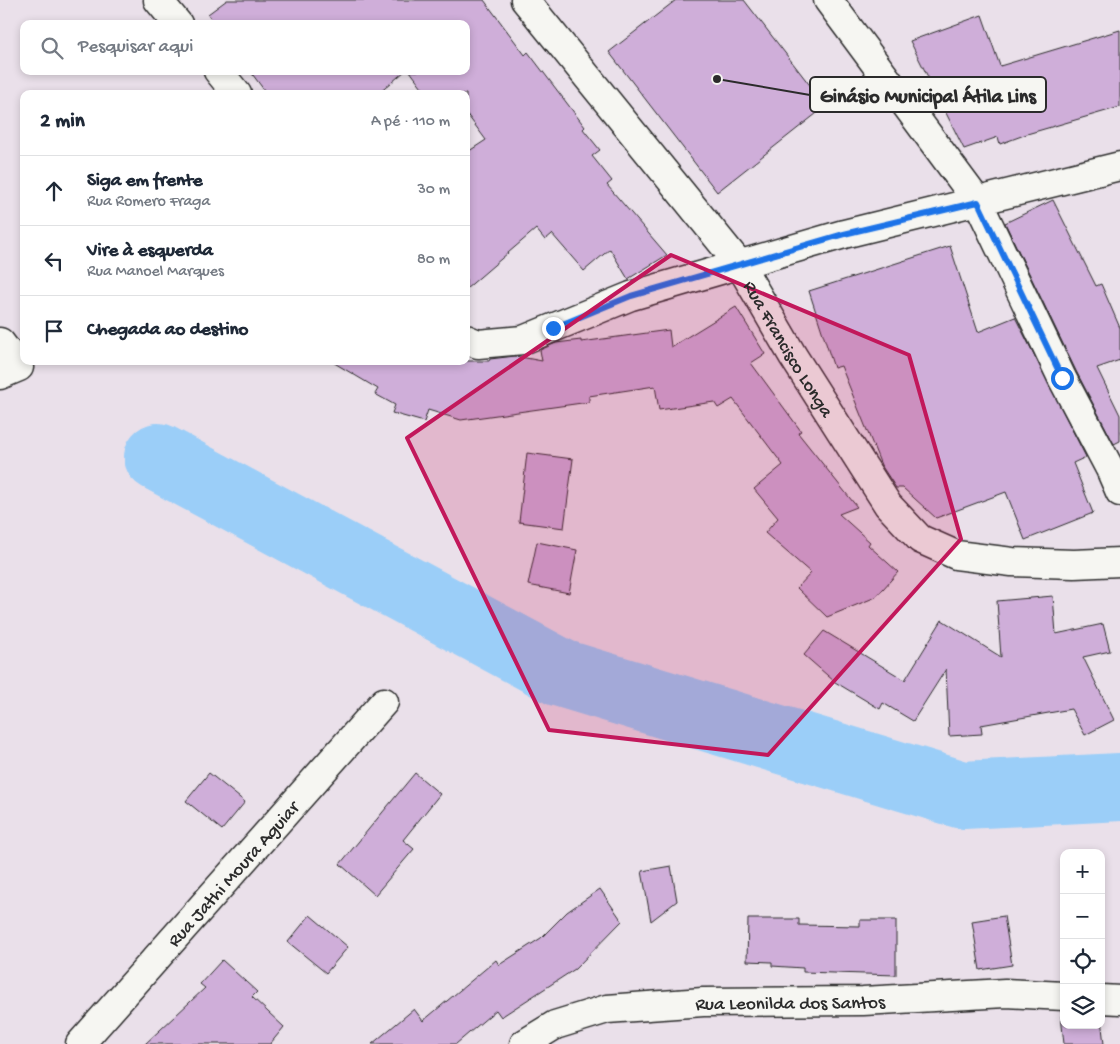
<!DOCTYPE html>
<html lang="pt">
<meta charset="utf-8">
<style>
:root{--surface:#fff;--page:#f6f6f7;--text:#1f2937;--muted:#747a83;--line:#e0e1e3}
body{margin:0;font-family:"Gochi Hand",sans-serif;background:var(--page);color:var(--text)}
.controls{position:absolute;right:15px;bottom:15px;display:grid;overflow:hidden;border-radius:10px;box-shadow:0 2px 8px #0003}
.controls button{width:45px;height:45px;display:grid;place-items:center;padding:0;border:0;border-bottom:1px solid var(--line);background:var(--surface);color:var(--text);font:25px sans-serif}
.stop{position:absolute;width:15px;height:15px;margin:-11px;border:4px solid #1a73e8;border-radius:50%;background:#fff}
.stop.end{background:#1a73e8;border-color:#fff;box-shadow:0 1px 5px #0008}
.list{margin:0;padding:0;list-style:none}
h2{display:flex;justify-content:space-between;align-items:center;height:65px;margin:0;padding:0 20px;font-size:21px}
h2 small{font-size:16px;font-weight:400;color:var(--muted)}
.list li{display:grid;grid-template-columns:32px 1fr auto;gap:15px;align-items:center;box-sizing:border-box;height:70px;padding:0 20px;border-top:1px solid var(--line)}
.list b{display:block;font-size:19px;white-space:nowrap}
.list p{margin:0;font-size:16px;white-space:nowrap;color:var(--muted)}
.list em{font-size:16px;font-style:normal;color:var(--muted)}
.icon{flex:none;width:28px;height:28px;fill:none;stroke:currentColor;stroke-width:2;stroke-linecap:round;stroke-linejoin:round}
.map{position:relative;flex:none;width:1120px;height:1044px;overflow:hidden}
.search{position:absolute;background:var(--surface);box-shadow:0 2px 8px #0003;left:20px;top:20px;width:450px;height:55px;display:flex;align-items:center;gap:12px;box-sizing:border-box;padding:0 18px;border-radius:10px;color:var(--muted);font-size:19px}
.panel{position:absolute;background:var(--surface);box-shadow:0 2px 8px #0003;left:20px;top:90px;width:450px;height:275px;border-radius:10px}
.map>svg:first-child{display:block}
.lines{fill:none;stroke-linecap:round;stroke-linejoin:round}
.river{stroke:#9bcef8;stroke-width:68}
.building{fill:#cfaed9;stroke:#2b2b2b}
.minor-casing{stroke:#2b2b2b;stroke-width:31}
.minor{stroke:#f6f6f2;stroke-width:28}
.route{stroke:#1a73e8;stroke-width:6}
.marked{fill:#c2185b;fill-opacity:0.2;stroke:#c2185b;stroke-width:4;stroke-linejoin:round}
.labels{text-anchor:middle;stroke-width:4;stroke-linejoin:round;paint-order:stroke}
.street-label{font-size:19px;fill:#2b2b2b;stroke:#f6f6f2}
.leader{fill:none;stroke:#2b2b2b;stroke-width:2}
.callout-dot{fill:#2b2b2b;stroke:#f6f6f2;stroke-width:2}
.callout{fill:#f6f6f2;stroke:#2b2b2b;stroke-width:2}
.callout-label{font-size:20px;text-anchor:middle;font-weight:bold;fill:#2b2b2b}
</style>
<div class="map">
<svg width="1120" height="1044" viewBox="0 0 1120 1044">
<rect width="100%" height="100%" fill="#eae0ea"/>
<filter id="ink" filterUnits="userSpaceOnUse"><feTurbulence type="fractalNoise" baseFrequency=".02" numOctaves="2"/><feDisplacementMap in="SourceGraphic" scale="10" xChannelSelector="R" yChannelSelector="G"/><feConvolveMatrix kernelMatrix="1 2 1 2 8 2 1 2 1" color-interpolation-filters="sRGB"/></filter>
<g filter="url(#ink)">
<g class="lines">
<path class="river" d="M158,457L561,673L963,795L1120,787"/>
</g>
<g class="building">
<path d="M227,0H484L525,55L528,52L585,127L583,129L600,150L592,156L612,181L607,185L667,255L628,279L610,249L584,271L552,234L545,240L536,229L466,289V153L486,140L466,113V94H427L410,71H466V24H215L208,14Z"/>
<path d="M676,0H744L826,106L717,192L609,52Z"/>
<path d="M982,15L1000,66L1120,30V107L1027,134L1000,144L998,137L964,149L910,41Z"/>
<path d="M250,71H405L378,94H267Z"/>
<path d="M1053,200L1096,286L1101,284L1120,328V360L1097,368L1120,415V441L1114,444L1076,371L1005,223Z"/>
<path d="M950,246L978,332L1015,317L1086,457L1073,463L1093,513L1025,540L1006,492L936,518L903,488H896L881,465L841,366L834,368L809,291Z"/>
<path d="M736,307L765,354L751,363L801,431L798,433L857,507L839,514L870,542L868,545L898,572L876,597L827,617L797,588L811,573L765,533L778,518L754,489L783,465L733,399L718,408L714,402L659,410L655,386L589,396V402L461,420L428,410L424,422L392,413L395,405L375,394L378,389L331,361H489L490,359L515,356L542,361L540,350L556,343L581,340V342L669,330L671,347Z"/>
<path d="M527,453L573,459L564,528L519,522Z"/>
<path d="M537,542L577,550L569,593L528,585Z"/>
<path d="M1053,596L1056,634L1103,624L1110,651L1083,657L1114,720L1085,735L1071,709L981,725L982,734L949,736L946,669L913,721L883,703L880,709L835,682L804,655L824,631L905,680L942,620L1001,657L997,601Z"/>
<path d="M209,773L245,802L222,830L186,801Z"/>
<path d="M415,773L440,794L403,840L414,849L375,895L340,864Z"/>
<path d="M671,866L677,901L651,921L642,871Z"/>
<path d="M600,889L622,921L575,969L501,1017L496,1010L456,1044H372L414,1009L423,1021L496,960L499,965L541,938L567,912Z"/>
<path d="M310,915L348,947L326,973L288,942Z"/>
<path d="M1004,916L1012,965L980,970L972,921Z"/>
<path d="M748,919H799V925L860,926V920H896V975L803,972V968L772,966V962L747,961Z"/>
<path d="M222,960L257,992L252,997L284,1027L270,1044H145L205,988L200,984Z"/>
<path d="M1064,1015V1025H1101V1019L1104,1044H1064L1061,1016Z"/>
</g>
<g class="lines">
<defs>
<g id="minor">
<path d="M158,0L178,24"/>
<path id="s1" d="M525,0L740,265L793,356L863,466L888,505L920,539L956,555L1012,562L1074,564L1120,562"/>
<path d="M828,0L978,202L1062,378L1110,469L1120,492"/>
<path d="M218,71L237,94"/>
<path d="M466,339L478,344L523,340L631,296L844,234L1120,166"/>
<path d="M0,342L19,367L0,375"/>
<path d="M1101,999L1120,1000"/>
<path id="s2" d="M80,1044L384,702"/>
<path id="s3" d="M524,1044L555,1025L607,1009L703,1002L863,1001L1005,993L1064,996"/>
</g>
</defs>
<use href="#minor" class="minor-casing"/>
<use href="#minor" class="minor"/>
</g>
</g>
<g class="lines" filter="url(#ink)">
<path class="route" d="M553,328L631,296L844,234L978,202L1062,378"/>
</g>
<path class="marked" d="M671,255L909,355L961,539L768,755L549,730L407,438Z"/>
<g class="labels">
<g class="street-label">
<text dy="7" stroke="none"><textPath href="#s1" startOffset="438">Rua Francisco Longa</textPath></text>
<text dy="7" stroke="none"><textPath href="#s2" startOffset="229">Rua Jathi Moura Aguiar</textPath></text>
<text dy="7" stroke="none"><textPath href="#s3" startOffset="274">Rua Leonilda dos Santos</textPath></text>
</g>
</g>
<path class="leader" d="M717 79L810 95"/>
<circle class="callout-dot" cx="717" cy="79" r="5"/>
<rect class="callout" x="810" y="77" width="236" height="35" rx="5"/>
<g class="callout-label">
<text x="928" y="102">Ginásio Municipal Átila Lins</text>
</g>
</svg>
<div class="controls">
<button>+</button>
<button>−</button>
<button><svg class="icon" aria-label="locate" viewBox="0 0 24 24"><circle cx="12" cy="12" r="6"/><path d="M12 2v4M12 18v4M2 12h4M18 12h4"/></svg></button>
<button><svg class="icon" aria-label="layers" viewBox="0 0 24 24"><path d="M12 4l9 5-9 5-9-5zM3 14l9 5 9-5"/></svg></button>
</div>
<div class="stop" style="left:1062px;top:378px"></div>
<div class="stop end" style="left:553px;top:328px"></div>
<div class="search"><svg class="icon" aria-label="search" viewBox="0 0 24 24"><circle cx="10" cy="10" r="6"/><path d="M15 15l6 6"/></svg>Pesquisar aqui</div>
<section class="panel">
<h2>2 min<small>A pé · 110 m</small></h2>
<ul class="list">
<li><svg class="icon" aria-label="ahead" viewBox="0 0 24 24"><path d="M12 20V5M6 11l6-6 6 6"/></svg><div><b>Siga em frente</b><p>Rua Romero Fraga</p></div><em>30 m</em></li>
<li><svg class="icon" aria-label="left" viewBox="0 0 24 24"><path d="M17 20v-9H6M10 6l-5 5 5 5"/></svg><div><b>Vire à esquerda</b><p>Rua Manoel Marques</p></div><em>80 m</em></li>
<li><svg class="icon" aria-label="arrive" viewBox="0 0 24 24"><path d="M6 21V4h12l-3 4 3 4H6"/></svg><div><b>Chegada ao destino</b></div></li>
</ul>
</section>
</div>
